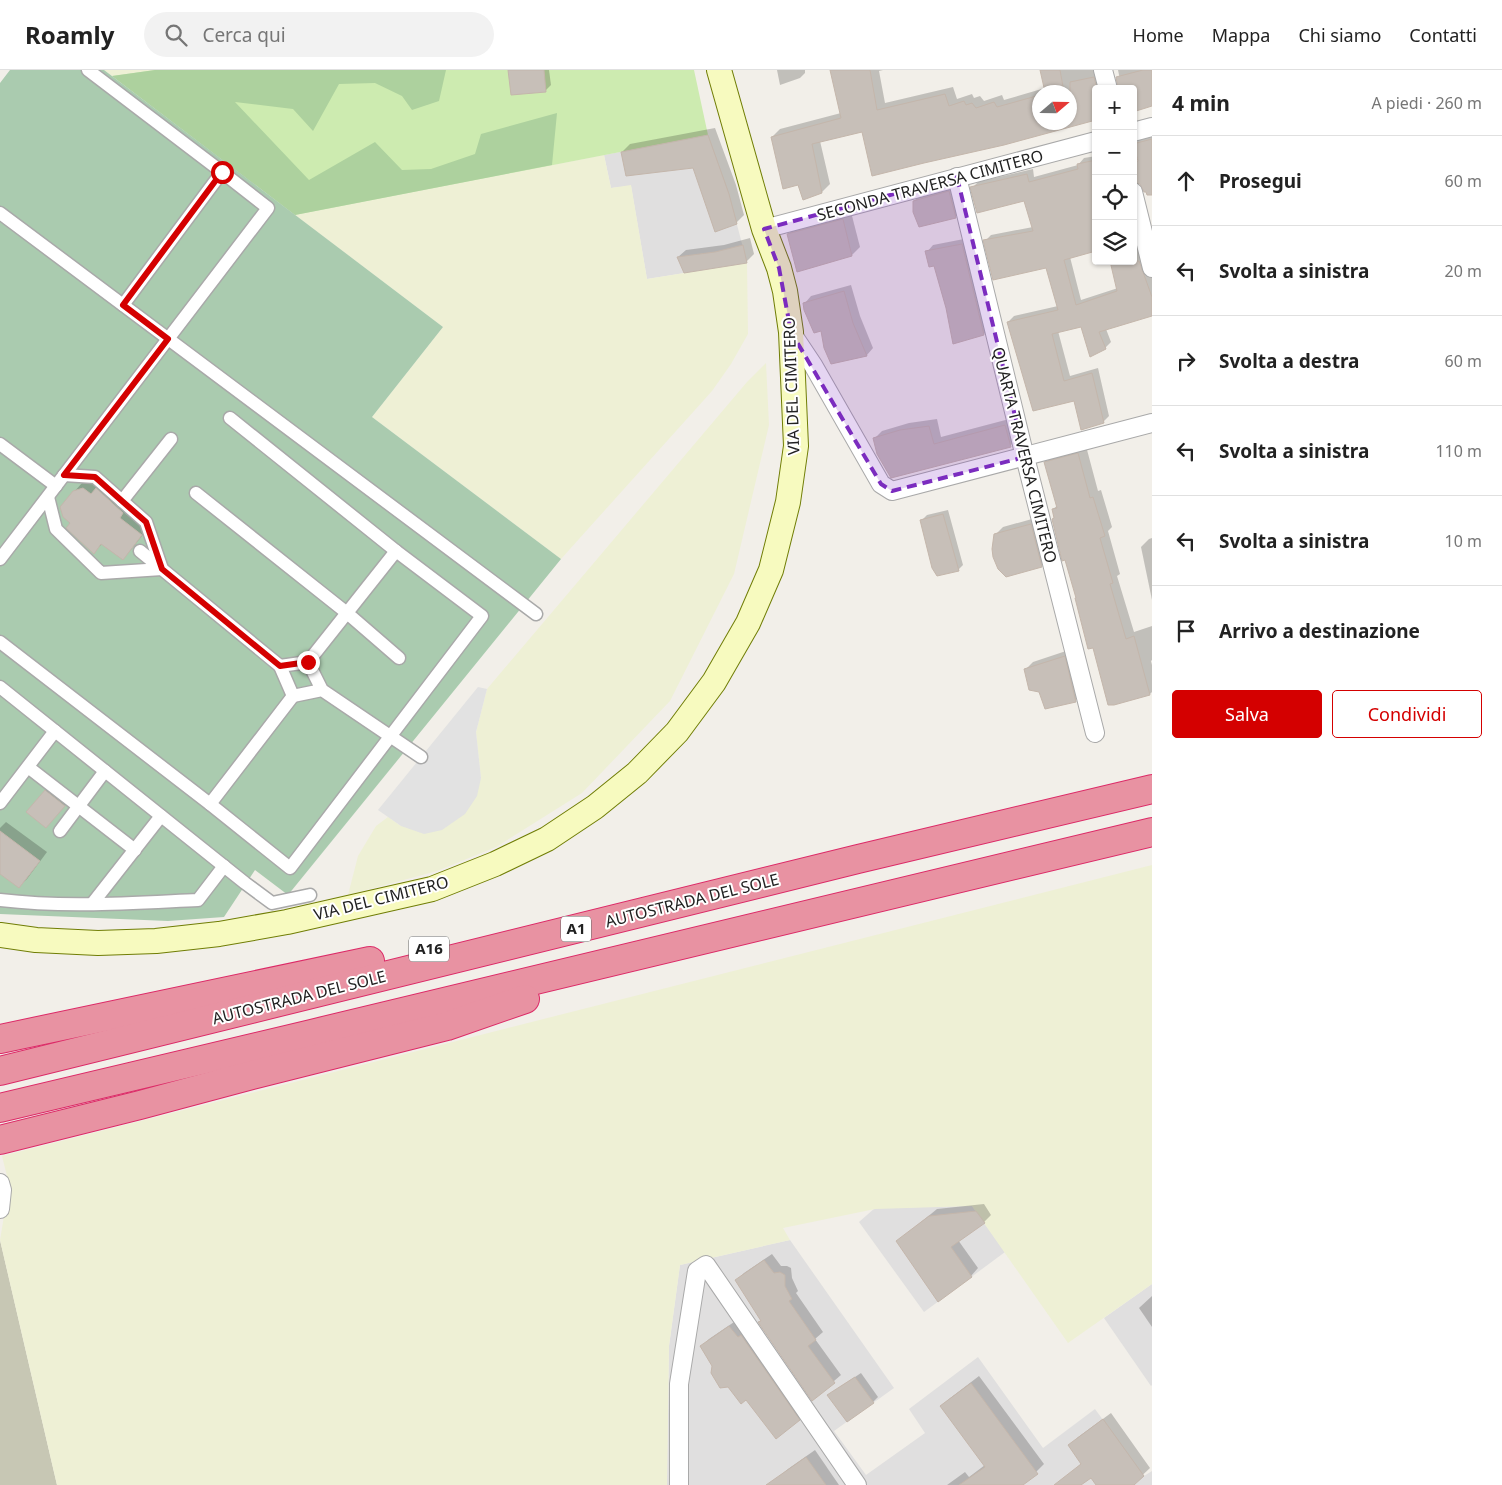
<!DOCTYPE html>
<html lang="it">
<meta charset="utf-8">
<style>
:root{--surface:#fff;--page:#f2f2f2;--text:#222;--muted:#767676;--line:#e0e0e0;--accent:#d40000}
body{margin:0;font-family:"Noto Sans",sans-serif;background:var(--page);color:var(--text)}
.controls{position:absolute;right:15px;top:15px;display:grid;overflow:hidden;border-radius:5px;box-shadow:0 1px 4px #0004}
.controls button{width:45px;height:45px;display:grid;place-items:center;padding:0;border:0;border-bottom:1px solid var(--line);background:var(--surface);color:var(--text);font:25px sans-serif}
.compass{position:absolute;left:1032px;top:15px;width:45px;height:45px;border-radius:50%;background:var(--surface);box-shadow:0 1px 4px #0004;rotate:70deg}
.stop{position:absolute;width:15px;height:15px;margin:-11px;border:4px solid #d40000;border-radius:50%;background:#fff}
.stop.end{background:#d40000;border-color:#fff;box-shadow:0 1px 5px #0008}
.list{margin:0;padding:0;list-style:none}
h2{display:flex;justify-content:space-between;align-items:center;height:65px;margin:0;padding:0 20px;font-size:21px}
h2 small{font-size:16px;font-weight:400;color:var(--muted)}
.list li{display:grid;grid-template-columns:32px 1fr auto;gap:15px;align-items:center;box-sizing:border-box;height:90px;padding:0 20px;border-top:1px solid var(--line)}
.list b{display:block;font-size:19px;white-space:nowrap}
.list em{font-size:16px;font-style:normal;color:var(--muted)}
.actions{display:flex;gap:10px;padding:15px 20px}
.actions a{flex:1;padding:11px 0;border:1px solid var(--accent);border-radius:5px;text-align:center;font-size:18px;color:var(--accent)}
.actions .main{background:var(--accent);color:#fff}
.icon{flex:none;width:28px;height:28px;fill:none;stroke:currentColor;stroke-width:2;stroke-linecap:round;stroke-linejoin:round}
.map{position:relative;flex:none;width:1152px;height:1415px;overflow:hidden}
header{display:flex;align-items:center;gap:30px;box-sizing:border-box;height:70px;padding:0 25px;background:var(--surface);border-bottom:1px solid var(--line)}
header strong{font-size:24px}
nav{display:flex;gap:28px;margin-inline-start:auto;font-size:18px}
.search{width:350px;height:45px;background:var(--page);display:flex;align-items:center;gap:12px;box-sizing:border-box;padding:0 18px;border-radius:28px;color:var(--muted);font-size:19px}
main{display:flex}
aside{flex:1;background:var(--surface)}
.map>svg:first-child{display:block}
.residential{fill:#e0dfdf}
.construction{fill:#c7c7b4}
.farmland{fill:#eef0d5}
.grass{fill:#cdebb0}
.forest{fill:#add19e}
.cemetery{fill:#aacbaf}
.parking{fill:#e2e2e2}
.shadow{fill:#0003;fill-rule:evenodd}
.building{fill:#c7bfb8;stroke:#c4b6ab}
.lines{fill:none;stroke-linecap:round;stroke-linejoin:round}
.pedestrian-casing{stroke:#a9a9a9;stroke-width:15}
.minor-casing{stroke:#a9a9a9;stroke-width:20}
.secondary-casing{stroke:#707d05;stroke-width:26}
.motorway-casing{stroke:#dc2a67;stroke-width:30}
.pedestrian{stroke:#fff;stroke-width:12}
.minor{stroke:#fff;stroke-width:18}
.secondary{stroke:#f7fabf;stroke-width:24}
.motorway{stroke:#e892a2;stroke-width:28}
.route{stroke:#d40000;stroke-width:6}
.marked{fill:#7b2cbf;fill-opacity:0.2;stroke:#7b2cbf;stroke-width:4;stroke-dasharray:10 6;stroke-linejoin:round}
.labels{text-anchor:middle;stroke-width:4;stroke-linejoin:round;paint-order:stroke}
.shield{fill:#fff;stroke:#646464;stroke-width:1}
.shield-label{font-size:15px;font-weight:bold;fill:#222}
.street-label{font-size:16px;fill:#222;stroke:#fff}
</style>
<header>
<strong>Roamly</strong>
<div class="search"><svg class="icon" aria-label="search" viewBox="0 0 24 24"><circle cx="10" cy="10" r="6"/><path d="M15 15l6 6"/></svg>Cerca qui</div>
<nav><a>Home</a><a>Mappa</a><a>Chi siamo</a><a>Contatti</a></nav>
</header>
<main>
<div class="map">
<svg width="1152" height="1415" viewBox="0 0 1152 1415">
<rect width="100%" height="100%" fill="#f2efe9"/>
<g class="residential">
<path d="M708,65L729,124L747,193L647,209L631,116L611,118L604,85Z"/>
<path d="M972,1136L1005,1182L924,1242L859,1152L875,1138Z"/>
<path d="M790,1170L894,1318L834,1361L866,1405L925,1363L909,1339L978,1287L1043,1378L1095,1339L1144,1406L1152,1401V1415H667L669,1276L680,1195Z"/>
<path d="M1152,1214V1315L1151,1316L1104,1248Z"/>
</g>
<path class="construction" d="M0,1170L57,1415H0Z"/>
<g class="farmland">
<path d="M104,0H155L112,6Z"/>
<path d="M604,85L611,118L631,115L647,209L747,193L748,264L731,294L712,321L561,489L372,347L443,257L295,145Z"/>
<path d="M766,293L769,355L734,504L670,631L582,723L496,777L437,801L348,825L358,786L376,756L388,747L401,756L481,709L476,662L487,619L747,312Z"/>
<path d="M1152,795V1214L1068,1273L972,1136L875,1139L783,1158L790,1170L680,1195L669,1276L667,1415H57L0,1170L6,1134L8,1110L2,1086Z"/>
</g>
<path class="grass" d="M155,0H694L708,65L295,145L112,6Z"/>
<path class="forest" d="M155,0H446L439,31L412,40L402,26L375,13L339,14L313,61L293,39L235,32L309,110L375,72L402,100L431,99L475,84L481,64L557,43L552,95L295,145L112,6Z"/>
<path class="cemetery" d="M10,0H104L443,257L372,347L561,489L288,825L255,800L224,847L168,851L0,844V13Z"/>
<path class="parking" d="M478,617L487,619L476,662L481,708L477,726L465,744L442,760L424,764L401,756L378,740Z"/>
<g class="shadow">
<path d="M510,0H549L551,15L546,20L512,24Z"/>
<path d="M777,0H805V3L800,8L780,15Z"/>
<path d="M831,0H883L879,1L885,33L953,17L957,29L972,24L974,28L980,26L984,31L1002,25L1004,30L1045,18L1042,0H1101L1108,19H1096V48L1004,74L863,61L820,71L830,114L822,122L799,114L772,67L780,59L841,43ZM1040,22H1070V52H1040Z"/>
<path d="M1118,0H1152L1133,19H1122Z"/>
<path d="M715,58L736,115L744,145L736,153L693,97L622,82L630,74Z"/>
<path d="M1152,64V119L1135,74L1142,66Z"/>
<path d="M1096,86V180L1070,187L1081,230L1118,218L1133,191V139L1152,204V245L1106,259L1111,272L1105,278L1082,255L1058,261L1070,306L1098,298L1109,346L1103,352L1075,330L1008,252L1014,246L1058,236L1047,197L985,171L991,165L1033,157L1025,130L972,118L978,112L1033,99L1034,107L1078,95L1084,88Z"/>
<path d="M957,114L963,139L955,147L914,131L922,123Z"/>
<path d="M851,142L860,177L852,185L798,201L788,164L796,157Z"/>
<path d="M750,168L754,184L746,192L678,187L686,180L724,175Z"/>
<path d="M969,168L990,258L984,264L954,273L947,238L935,194L927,182L933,175Z"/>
<path d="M851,215L860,246L873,278L867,285L831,292L822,260L805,233L811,226Z"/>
<path d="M1013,348L1018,368L1010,376L891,406L874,369L882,361L909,353L937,349L941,367Z"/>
<path d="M1086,376L1098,421L1101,420L1112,457L1108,461L1120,504L1117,506L1134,562L1152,556V590L1151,591L1152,595V622L1150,624L1114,634L1077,528L1053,449L1055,447L1053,439L1058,435L1045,393L1053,385Z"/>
<path d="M91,411L149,457L130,481L122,489L102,474L94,482L72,453L74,422L82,413Z"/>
<path d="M948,440L963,495L958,500L922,450L927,445Z"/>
<path d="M1039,447L1049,488L1041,496L995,465L1003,457Z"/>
<path d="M1152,468V530L1141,477L1149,469Z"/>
<path d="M1072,579L1083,623L1075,630L1040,621L1026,599L1033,592Z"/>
<path d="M51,716L69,730L51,751L46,721Z"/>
<path d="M6,752L47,782L27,809L19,816L0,802V758Z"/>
<path d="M984,1134L991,1145L984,1152L958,1170L978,1198L971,1206L898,1171L937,1139Z"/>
<path d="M772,1184L781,1196H787L791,1198L792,1208L798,1221L796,1223L823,1262L815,1269L841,1305L813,1329L737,1210L744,1203Z"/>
<path d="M1152,1226V1257L1139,1238Z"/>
<path d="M737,1250L806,1342L799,1349L746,1328L713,1296L702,1276L709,1269Z"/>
<path d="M861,1303L878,1327L873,1332L834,1321Z"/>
<path d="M979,1306L1044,1394L1036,1402L1016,1415H947L965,1402L969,1407L985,1395L941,1336L949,1329Z"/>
<path d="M1111,1343L1150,1398L1132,1415H1098L1091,1406L1079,1415H1066L1063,1410L1082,1393L1077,1368Z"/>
<path d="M815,1380L839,1415H786L780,1406L788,1399Z"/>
</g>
<g class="building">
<path d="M508,0H544L546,22L511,25Z"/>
<path d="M830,0H870L877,40L945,24L949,36L964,31L966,35L972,33L976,38L994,32L997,37L1040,25V52H1070V12L1094,7L1097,19H1096V50L1004,75L924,93L872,106L862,62L812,74L822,123L803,130L798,115L783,119L771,67L841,48Z"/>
<path d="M1040,0H1060L1064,22H1045Z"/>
<path d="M1143,0H1152V36L1133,42V19H1118L1116,7Z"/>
<path d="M708,65L729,124L737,154L715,162L693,98L626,106L621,82Z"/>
<path d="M1152,69V125H1147L1146,122H1144L1140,114L1133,112V92L1138,91L1133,74Z"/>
<path d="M1096,90V181L1064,190L1076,235L1117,221L1110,191H1139L1152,227V246L1099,262L1106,279L1090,287L1081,257L1052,264L1064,311L1092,303L1104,353L1081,360L1074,331L1033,341L1007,252L1058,240L1046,198L993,210L983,170L1033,161L1024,131L977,143L970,117L1027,104L1029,112L1078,99L1077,94Z"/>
<path d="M949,121L956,148L919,157L913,142V131Z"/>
<path d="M843,149L852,186L797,202L787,164Z"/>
<path d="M962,174L984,265L953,274L946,238L934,196L929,197L925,181Z"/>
<path d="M743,175L747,193L684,203L677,187L715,182Z"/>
<path d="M844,221L853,253L867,286L831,294L824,278L821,261L814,263L804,240L803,233Z"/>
<path d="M1005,355L1011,377L891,408L877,384L873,368L900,360L929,356L934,374Z"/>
<path d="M1078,383L1090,428L1093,427L1105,466L1100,468L1113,513L1110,514L1126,569L1134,566L1150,625L1114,635H1108L1093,578L1088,579L1075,528H1076L1065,490L1062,491L1052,449L1054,448L1052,439L1057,438L1044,392Z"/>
<path d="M83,418L91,424L96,418L123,443L120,448L142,465L123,490L101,474L94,484L66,458L70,453L63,447L60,437L73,421Z"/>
<path d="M943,444L959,501L937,506L932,498L920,450Z"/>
<path d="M1031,454L1042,497L1006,507L998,499L993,487L992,479L994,464Z"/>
<path d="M1065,586L1076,632L1045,639L1039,622L1029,620L1024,599Z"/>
<path d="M45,720L65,736L46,758L26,742Z"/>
<path d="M0,761L40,791L19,818L0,804Z"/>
<path d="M976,1141L985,1153L951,1177L972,1207L938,1232L896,1171L929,1146Z"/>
<path d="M764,1190L774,1203L780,1202L785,1205V1216L792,1229L789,1231L816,1270L808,1276L835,1313L812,1331L758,1252L761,1251L735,1210Z"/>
<path d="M729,1256L738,1267L741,1265L800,1350L776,1369L746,1330L741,1334L728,1317L720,1318L711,1303L712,1296L700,1276Z"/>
<path d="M855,1307L874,1333L847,1352L827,1325Z"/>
<path d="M971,1313L1038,1404L1023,1415H959L985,1397L940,1336Z"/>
<path d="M1103,1349L1144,1406L1134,1415H1096L1091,1408L1081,1415H1054L1081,1394L1068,1375Z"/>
<path d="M806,1387L826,1415H766Z"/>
</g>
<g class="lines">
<defs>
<g id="pedestrian">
<path d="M88,0L222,102L123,235"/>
<path d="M0,143L536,544"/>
<path d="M0,374L56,416"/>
<path d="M196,423L347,543L399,588"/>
<path d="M48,427L56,459L101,503L162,499L146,452L95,407L64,405"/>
<path d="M122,431L171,369"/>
<path d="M140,481L280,596"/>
<path d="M0,489L268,138L222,102"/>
<path d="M0,572L210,734L290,798L482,546L396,481L230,348"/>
<path d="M308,592L396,481"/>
<path d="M0,617L245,813L272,833L310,825"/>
<path d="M322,620L308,592L280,596L293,626L322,620L421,687"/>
<path d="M28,697L135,780"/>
<path d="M0,733L55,661"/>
<path d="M210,734L293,626"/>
<path d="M60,761L105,701"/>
<path d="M0,830C66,838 132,833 198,830L224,796"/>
<path d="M92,834L161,746"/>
</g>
<g id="minor">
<path d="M1103,0L1108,19"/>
<path d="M1133,62L1152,57"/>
<path d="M957,107L1025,387L1095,663"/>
<path d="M1133,122L1152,198"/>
<path d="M764,159L1096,71"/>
<path d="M791,262L813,295L881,414L892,421L1152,353"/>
<path d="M0,1113L2,1120L0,1139"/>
<path d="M679,1415V1314L697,1201L706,1195L857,1415"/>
</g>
<path id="secondary" d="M0,865L36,870L98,873L156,871L219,864L287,852L432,819L495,794L547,769L595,737L637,703L677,662L714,612L748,553L771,500L788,432L796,376L791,262L785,221L779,198L764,159L756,131L719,0"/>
<g id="motorway">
<path d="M0,969L370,891"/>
<path d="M0,1001L858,789L1152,719"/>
<path d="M0,1038L311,964L1152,762"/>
<path d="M0,1070L140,1035L252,1005L447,956L525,929"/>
</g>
</defs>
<use href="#pedestrian" class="pedestrian-casing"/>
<use href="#minor" class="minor-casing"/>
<use href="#secondary" class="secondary-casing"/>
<use href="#motorway" class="motorway-casing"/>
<use href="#pedestrian" class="pedestrian"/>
<use href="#minor" class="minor"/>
<use href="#secondary" class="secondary"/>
<use href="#motorway" class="motorway"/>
</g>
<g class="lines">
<path class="route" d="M222,102L123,235L168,269L64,405L95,407L122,431L146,452L162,499L280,596L308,592"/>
</g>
<path class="marked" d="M957,107L1025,387L892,421L881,414L791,262L779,198L764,159Z"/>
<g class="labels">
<g class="shield">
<rect x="561" y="846.5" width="30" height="25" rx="4"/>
<rect x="409" y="866.5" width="40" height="25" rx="4"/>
</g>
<g class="shield-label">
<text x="576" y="864">A1</text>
<text x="429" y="884">A16</text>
</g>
<g class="street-label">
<text transform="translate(930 115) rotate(-15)" y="6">SECONDA TRAVERSA CIMITERO</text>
<text transform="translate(791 316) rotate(-92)" y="6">VIA DEL CIMITERO</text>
<text transform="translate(1025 385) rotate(76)" y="6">QUARTA TRAVERSA CIMITERO</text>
<text transform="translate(381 828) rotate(-14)" y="6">VIA DEL CIMITERO</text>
<text transform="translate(692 830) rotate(-14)" y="6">AUTOSTRADA DEL SOLE</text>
<text transform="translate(299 927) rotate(-14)" y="6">AUTOSTRADA DEL SOLE</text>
</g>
</g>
</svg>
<div class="controls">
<button>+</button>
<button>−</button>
<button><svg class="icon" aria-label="locate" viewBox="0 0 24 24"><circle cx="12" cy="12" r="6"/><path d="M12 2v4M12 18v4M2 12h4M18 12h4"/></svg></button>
<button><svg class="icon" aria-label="layers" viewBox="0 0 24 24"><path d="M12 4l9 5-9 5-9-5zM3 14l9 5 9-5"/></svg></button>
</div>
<svg class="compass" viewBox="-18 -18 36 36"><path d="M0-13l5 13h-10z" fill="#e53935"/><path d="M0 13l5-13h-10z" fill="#767676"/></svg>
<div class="stop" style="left:222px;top:102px"></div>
<div class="stop end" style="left:308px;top:592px"></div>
</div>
<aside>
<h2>4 min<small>A piedi · 260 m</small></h2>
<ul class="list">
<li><svg class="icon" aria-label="ahead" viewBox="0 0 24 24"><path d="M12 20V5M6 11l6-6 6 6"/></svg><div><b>Prosegui</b></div><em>60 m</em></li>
<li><svg class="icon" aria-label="left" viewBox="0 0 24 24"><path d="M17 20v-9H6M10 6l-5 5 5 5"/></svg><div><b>Svolta a sinistra</b></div><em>20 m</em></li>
<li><svg class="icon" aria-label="right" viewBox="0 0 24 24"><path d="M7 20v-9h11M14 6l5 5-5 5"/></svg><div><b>Svolta a destra</b></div><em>60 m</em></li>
<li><svg class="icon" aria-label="left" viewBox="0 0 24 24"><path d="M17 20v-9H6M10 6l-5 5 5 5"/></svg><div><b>Svolta a sinistra</b></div><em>110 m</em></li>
<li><svg class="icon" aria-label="left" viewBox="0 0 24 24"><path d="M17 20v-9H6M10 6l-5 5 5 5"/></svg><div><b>Svolta a sinistra</b></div><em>10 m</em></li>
<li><svg class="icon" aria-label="arrive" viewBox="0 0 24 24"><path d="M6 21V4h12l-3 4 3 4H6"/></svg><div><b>Arrivo a destinazione</b></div></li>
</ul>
<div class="actions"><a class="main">Salva</a><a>Condividi</a></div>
</aside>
</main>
